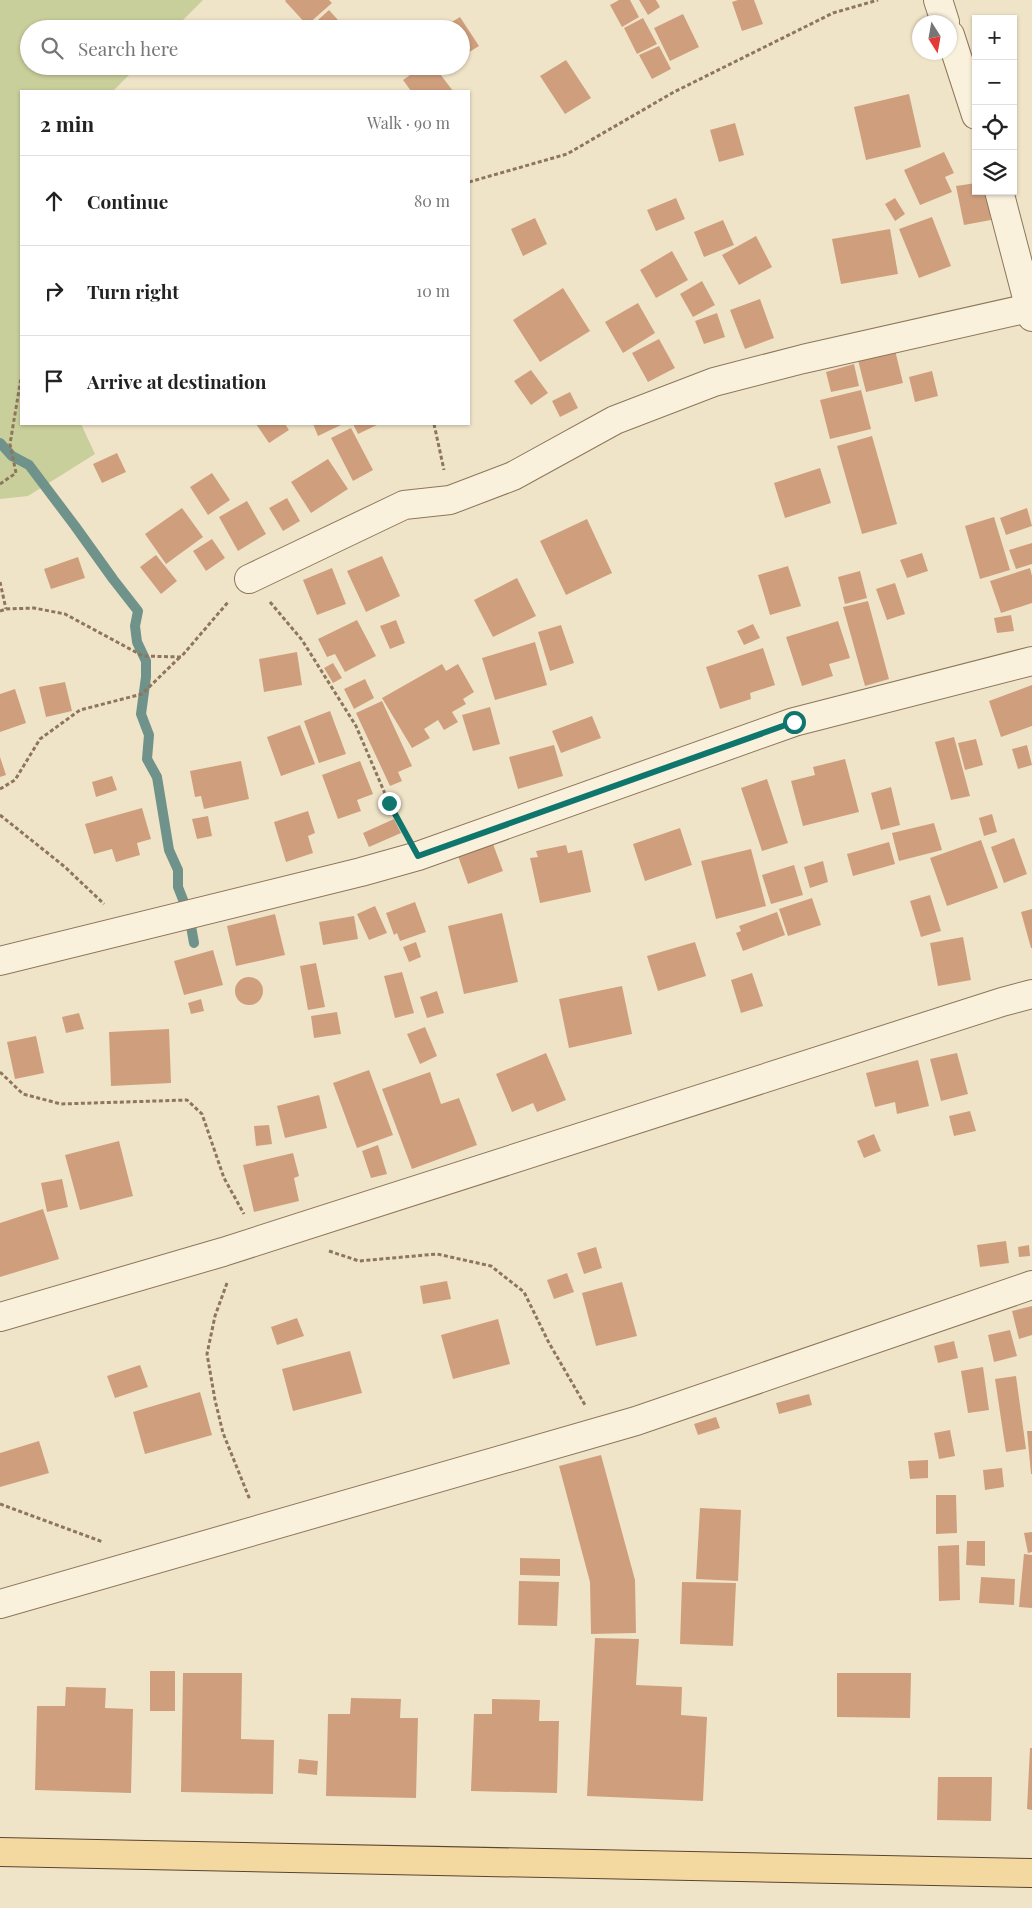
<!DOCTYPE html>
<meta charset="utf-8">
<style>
:root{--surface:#fff;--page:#f6f6f6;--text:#222;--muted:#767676;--line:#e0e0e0}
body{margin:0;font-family:"Playfair Display",serif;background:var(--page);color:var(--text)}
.controls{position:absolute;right:15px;top:15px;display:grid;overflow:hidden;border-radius:0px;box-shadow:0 1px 4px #0004}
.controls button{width:45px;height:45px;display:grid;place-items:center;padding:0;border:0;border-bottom:1px solid var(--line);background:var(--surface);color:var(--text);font:25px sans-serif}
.compass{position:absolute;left:912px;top:15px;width:45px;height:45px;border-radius:50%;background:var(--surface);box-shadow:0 1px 4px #0004;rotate:169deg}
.stop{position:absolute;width:15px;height:15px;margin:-11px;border:4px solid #0f766e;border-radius:50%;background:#fff}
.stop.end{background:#0f766e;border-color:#fff;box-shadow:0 1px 5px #0008}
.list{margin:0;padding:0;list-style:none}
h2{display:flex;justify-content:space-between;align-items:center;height:65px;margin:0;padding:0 20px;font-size:21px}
h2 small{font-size:16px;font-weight:400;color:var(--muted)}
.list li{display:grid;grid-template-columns:32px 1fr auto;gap:15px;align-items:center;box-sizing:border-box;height:90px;padding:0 20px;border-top:1px solid var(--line)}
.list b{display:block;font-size:19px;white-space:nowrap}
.list em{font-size:16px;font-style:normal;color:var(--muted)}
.icon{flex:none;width:28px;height:28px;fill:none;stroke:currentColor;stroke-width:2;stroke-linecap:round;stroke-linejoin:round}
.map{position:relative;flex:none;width:1032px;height:1908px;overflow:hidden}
.search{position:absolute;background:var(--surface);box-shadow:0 1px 4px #0004;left:20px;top:20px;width:450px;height:55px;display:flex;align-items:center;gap:12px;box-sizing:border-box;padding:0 18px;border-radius:28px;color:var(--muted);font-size:19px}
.panel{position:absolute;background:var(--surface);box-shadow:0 1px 4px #0004;left:20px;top:90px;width:450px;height:335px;border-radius:0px}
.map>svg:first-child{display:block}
.green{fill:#c9cf9b}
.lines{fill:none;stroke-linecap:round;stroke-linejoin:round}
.stream{stroke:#6f938a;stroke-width:10}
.building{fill:#cf9f7d}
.minor-casing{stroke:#8d765c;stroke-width:30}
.major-casing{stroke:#5b4430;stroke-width:30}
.path{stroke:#8d765c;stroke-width:3;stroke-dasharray:4 2.5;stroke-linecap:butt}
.minor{stroke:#faf1dc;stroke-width:28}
.major{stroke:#f3d9a0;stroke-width:28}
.route{stroke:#0f766e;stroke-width:6}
</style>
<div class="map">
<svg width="1032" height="1908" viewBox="0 0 1032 1908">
<rect width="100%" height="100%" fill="#f0e4c8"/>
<path class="green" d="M0,0H203L174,29H29V66H138L113,91H21V424H81L95,454L28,496L0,499Z"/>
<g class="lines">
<path class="stream" d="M0,443L12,456L29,465L75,526L113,579L138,611L135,626L137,642L146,661V677L141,714L149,735L147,759L157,777L169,850L178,870V887L189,915L194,943"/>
</g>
<g class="building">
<path d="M286,0H329L332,3L307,25L285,1Z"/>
<path d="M619,0H630L639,17L622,27L610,5Z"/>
<path d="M639,0H656L660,7L648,15Z"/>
<path d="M738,0H754L763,24L742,31L732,2Z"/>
<path d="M329,10L346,29H308Z"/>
<path d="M683,14L699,47L670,61L654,28Z"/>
<path d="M460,17L479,46L461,57V29H440Z"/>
<path d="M643,18L657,44L637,54L624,28Z"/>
<path d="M659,46L671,69L652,79L639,55Z"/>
<path d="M566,60L591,98L565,114L540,76Z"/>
<path d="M423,66H434L453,91H411L403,80Z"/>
<path d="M909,94L921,147L866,160L854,107Z"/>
<path d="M735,123L744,155L719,162L710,130Z"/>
<path d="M944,152L954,173L945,177L952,192L920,205L904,170Z"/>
<path d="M976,183V191H986L991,220L964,225L956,186Z"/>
<path d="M676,198L685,219L656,231L647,210Z"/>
<path d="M895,198L905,214L895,221L885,204Z"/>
<path d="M932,217L951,266L919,278L899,229Z"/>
<path d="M535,218L547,244L523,256L511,229Z"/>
<path d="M723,220L734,245L704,257L694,232Z"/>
<path d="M890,229L898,274L841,284L832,239Z"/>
<path d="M756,236L772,267L739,285L722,255Z"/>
<path d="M672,251L688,280L656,298L640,270Z"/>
<path d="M702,281L715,305L693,317L680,294Z"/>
<path d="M563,288L590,331L540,362L513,320Z"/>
<path d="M760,299L774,338L745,349L730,310Z"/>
<path d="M638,303L655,333L623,353L605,322Z"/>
<path d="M717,313L725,337L704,344L695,321Z"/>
<path d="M659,339L675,368L648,382L632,353Z"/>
<path d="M895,350L903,383L866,392L858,360Z"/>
<path d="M854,364L859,386L831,392L826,372Z"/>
<path d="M531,370L548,393L531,405L514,381Z"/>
<path d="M932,371L938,396L915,402L909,377Z"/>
<path d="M861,390L871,429L830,439L820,400Z"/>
<path d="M570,392L578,408L560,417L552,401Z"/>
<path d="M256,424H285L289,430L269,443Z"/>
<path d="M313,424H343L318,436Z"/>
<path d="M353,424H379L358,434Z"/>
<path d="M351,428L373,470L353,481L331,438Z"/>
<path d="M872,436L897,524L862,534L837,446Z"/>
<path d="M117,453L126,472L102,483L93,464Z"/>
<path d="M328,459L348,489L311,513L291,482Z"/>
<path d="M820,468L831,503L785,518L774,483Z"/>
<path d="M212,473L230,500L208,515L190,487Z"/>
<path d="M287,498L300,521L283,531L269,508Z"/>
<path d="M247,501L266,534L238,551L219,517Z"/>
<path d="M182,508L203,537L166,564L145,534Z"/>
<path d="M1027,508L1032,526L1006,535L1000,518Z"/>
<path d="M994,517L1010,570L980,579L965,526Z"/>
<path d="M587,519L612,573L566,595L540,541Z"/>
<path d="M212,539L225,558L206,571L193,551Z"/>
<path d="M1032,543V564L1016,569L1009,550Z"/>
<path d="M922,553L928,571L907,578L900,560Z"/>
<path d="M156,555L177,581L161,594L140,567Z"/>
<path d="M382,556L400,596L366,612L347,571Z"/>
<path d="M78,557L85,578L51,589L44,569Z"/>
<path d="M788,566L801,606L770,615L758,575Z"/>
<path d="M332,568L346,604L317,615L303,580Z"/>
<path d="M1030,568L1032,576V603L1001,613L990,581Z"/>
<path d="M860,571L867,598L845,604L838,577Z"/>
<path d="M517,578L536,616L493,637L474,600Z"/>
<path d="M895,583L905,614L887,620L876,589Z"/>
<path d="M868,601L889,679L865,686L843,607Z"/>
<path d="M1011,615L1014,631L997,633L994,618Z"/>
<path d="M357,620L376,656L345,672L335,654L327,657L318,639Z"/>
<path d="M396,620L405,643L390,649L380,626Z"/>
<path d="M838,621L850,658L829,664L833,676L802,686L786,637Z"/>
<path d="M753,624L760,638L744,645L737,631Z"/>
<path d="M561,625L574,663L550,671L538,632Z"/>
<path d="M535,642L547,685L495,700L482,658Z"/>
<path d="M763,648L775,685L750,693L751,699L720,709L706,667Z"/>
<path d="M297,652L302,685L264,692L259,659Z"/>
<path d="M333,663L342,678L333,683L324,668Z"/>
<path d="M442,664L446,671L458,664L474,692L463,699L466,704L452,712L458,722L444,730L438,720L424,729L430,738L412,748L382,698Z"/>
<path d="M365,679L374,698L354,709L344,689Z"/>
<path d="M65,682L72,711L46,717L39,687Z"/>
<path d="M1032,685V726L1001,737L989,701Z"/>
<path d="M15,689L26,723L0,732V694Z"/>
<path d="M382,701L412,766L398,772L402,781L390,786L356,713Z"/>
<path d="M490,707L500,744L473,751L462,715Z"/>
<path d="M330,711L346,754L319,763L304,721Z"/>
<path d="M592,716L601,738L561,753L552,731Z"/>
<path d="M300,725L315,764L281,776L267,737Z"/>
<path d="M954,737L970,796L951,800L935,742Z"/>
<path d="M976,739L983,765L965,770L958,743Z"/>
<path d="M554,745L563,776L518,789L509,757Z"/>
<path d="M1027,745L1032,765L1018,769L1012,749Z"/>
<path d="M0,757L6,775L0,777Z"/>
<path d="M845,759L859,812L803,826L791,781L815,775L813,767Z"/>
<path d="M241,761L249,799L204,809L201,796L195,797L190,771Z"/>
<path d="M360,761L373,794L357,800L361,811L338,819L322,775Z"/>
<path d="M112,776L117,790L96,797L92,782Z"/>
<path d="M767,779L788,843L762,851L741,788Z"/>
<path d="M891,787L900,825L881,830L871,793Z"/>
<path d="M142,808L151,839L137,843L140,855L116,862L112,849L94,854L85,824Z"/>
<path d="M308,811L315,833L308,836L313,853L286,862L274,822Z"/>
<path d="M992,814L997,832L984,836L979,818Z"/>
<path d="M208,816L212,836L197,839L192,819Z"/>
<path d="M394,819L401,833L369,847L363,833Z"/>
<path d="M934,823L942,850L899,861L892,833Z"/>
<path d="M680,828L692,865L645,881L633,844Z"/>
<path d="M1014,838L1027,874L1004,883L991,847Z"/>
<path d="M981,840L998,888L947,906L930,858Z"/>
<path d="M889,842L895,864L853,876L847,854Z"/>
<path d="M493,844L503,871L468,884L458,856Z"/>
<path d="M566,845L568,853L582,850L591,892L540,903L530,858L538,857L536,851Z"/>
<path d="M751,849L766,906L716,919L701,861Z"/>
<path d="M823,861L828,882L810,888L804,867Z"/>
<path d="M794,865L803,895L771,904L762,875Z"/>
<path d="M930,895L941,931L921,937L910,901Z"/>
<path d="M812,898L821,925L788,936L779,909Z"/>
<path d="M415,902L426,932L400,941L397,933L394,935L386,913Z"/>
<path d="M375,906L387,933L369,940L357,914Z"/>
<path d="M1032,909V948H1031L1021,912Z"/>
<path d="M777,912L785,935L743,951L736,933L741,931L739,926Z"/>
<path d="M502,913L518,982L464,994L448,926Z"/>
<path d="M275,914L285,955L236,966L227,926Z"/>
<path d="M354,916L358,939L323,945L319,922Z"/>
<path d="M963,937L971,980L938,986L930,943Z"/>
<path d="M416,942L421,957L409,962L403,947Z"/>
<path d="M695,942L706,976L658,991L647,956Z"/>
<path d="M213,950L223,985L184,995L174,961Z"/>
<path d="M316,963L325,1007L308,1010L300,966Z"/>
<path d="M402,972L414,1013L395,1018L384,976Z"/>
<path d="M752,973L763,1006L741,1013L731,980Z"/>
<circle cx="249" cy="991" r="14"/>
<path d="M622,986L632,1034L569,1048L559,999Z"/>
<path d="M437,991L444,1013L427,1018L420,997Z"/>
<path d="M201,999L204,1011L191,1014L188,1003Z"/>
<path d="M337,1012L341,1034L314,1038L311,1016Z"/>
<path d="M79,1013L84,1029L66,1033L62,1017Z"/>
<path d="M425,1027L437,1056L420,1064L407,1034Z"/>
<path d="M169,1029L171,1083L111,1086L109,1032Z"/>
<path d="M36,1036L44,1073L15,1079L7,1042Z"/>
<path d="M546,1053L566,1100L537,1112L533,1103L512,1112L496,1074Z"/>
<path d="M957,1053L968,1094L941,1101L930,1059Z"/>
<path d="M918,1060L929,1106L897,1114L895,1102L875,1107L866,1073Z"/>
<path d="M369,1070L393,1135L357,1148L333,1083Z"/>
<path d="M430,1072L441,1104L459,1098L477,1145L412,1169L382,1089Z"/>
<path d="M319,1095L327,1128L285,1138L277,1106Z"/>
<path d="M970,1111L976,1131L954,1136L949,1116Z"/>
<path d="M269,1125L272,1144L256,1146L254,1126Z"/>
<path d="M874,1134L881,1151L864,1158L857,1141Z"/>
<path d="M119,1141L133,1196L80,1210L65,1155Z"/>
<path d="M378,1145L387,1174L371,1178L362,1151Z"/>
<path d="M293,1153L299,1176L294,1178L299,1201L254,1212L243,1165Z"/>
<path d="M62,1179L68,1207L47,1212L41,1183Z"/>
<path d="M43,1209L59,1259L0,1277V1223Z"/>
<path d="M1006,1241L1009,1263L980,1267L977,1245Z"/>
<path d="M1029,1245L1030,1256L1019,1257L1018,1247Z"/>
<path d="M596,1247L602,1268L584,1274L577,1253Z"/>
<path d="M567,1273L574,1292L554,1299L547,1280Z"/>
<path d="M447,1281L451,1299L423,1304L420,1286Z"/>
<path d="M622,1282L637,1336L596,1346L582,1293Z"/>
<path d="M1032,1306V1335L1019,1339L1012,1311Z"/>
<path d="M297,1318L304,1336L277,1345L271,1327Z"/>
<path d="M498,1319L510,1364L453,1379L441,1335Z"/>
<path d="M1010,1330L1017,1356L994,1362L988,1335Z"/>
<path d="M954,1341L958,1358L938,1363L934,1346Z"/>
<path d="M350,1351L362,1393L293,1411L282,1369Z"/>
<path d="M140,1365L148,1387L115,1398L107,1376Z"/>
<path d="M983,1367L989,1410L968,1413L961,1371Z"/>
<path d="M1016,1376L1026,1449L1006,1452L995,1379Z"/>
<path d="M200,1392L212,1435L145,1454L133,1412Z"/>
<path d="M809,1394L812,1405L779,1414L776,1403Z"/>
<path d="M716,1417L720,1428L698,1435L694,1424Z"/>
<path d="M950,1430L955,1456L939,1459L934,1433Z"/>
<path d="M1027,1431H1032V1474H1031Z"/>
<path d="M39,1441L49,1473L0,1487V1453Z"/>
<path d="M601,1455L635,1580L636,1633L591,1634L590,1582L559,1466Z"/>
<path d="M928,1460V1478L910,1479L908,1461Z"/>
<path d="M1002,1468L1004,1487L985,1490L983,1470Z"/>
<path d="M936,1495H956L957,1533L936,1534Z"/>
<path d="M700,1508L741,1510L738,1581L696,1579Z"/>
<path d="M1032,1532V1552L1028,1553L1024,1533Z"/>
<path d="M967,1541H985V1566L966,1565Z"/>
<path d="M959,1545L960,1600L939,1601L938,1546Z"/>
<path d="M1024,1554L1032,1555V1608L1019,1607Z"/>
<path d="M520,1558L560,1559V1576L520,1575Z"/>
<path d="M981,1577L1015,1579L1014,1605L979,1603Z"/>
<path d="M519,1581L559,1582L557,1626L518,1625Z"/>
<path d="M682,1582L736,1583L733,1646L680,1644Z"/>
<path d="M595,1638L639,1639L636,1685L682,1687L681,1715L707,1717L703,1801L587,1796Z"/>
<rect x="150" y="1671" width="25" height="40"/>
<path d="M183,1673H242L241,1739L274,1740L273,1794L181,1792Z"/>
<path d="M837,1673H911L910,1718L837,1717Z"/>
<path d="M66,1687L106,1688L105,1708L133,1709L131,1793L35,1790L37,1706H65Z"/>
<path d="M351,1698L401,1699L400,1718H418L416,1798L326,1796L328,1714H350Z"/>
<path d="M492,1699L540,1700L539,1721H559L557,1793L471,1791L474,1714H492Z"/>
<path d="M1030,1748H1032V1810L1027,1809Z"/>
<path d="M299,1759L318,1761L317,1775L298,1773Z"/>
<path d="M938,1777H992L991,1821L937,1820Z"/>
</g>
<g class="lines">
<defs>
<g id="minor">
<path d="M938,0L945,22"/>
<path d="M950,35L976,115"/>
<path d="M999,191L1032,317"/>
<path d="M249,579L404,505L450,500L513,476L615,420L714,382L803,359L1029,308"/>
<path d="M0,961L361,872L418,856L794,722L1032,661"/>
<path d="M0,1317L223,1252L1002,1002L1032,994"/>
<path d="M0,1604L636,1421L1032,1285"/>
</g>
<path id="major" d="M0,1852L1032,1873"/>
</defs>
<use href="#minor" class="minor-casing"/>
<use href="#major" class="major-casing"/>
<g class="path">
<path d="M469,182L567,154L674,92L833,13L878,0"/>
<path d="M434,424L444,470"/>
<path d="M0,484L16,473L10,444L21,378"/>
<path d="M0,582L6,609"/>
<path d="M270,602L302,640L356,726L389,803L404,830"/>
<path d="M0,611L6,609L34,608L65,614L143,656L181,657L229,601"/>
<path d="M0,789L15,780L40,739L80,710L142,694L180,657"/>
<path d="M0,815L65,867L104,904"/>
<path d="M0,1072L23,1094L61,1104L187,1100L202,1114L224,1178L244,1214"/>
<path d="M329,1251L359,1261L437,1254L491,1266L524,1292L549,1343L585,1405"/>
<path d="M227,1283L215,1316L207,1354L215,1400L223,1433L250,1500"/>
<path d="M0,1504L103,1542"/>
</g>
<use href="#minor" class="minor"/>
<use href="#major" class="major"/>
</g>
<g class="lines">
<path class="route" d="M389,803L418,856L794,722"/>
</g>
</svg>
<div class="controls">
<button>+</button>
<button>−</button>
<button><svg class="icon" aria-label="locate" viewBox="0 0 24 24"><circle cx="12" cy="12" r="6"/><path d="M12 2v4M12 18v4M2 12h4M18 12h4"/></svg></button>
<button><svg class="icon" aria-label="layers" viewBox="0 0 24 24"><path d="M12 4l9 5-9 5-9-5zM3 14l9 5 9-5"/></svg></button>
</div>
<svg class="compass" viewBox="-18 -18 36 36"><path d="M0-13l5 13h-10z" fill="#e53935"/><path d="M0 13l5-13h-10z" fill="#767676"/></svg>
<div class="stop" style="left:794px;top:722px"></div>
<div class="stop end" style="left:389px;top:803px"></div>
<div class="search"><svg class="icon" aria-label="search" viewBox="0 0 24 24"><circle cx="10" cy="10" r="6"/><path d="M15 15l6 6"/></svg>Search here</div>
<section class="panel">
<h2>2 min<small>Walk · 90 m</small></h2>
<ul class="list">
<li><svg class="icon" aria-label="ahead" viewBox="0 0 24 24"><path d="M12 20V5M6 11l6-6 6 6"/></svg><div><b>Continue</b></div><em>80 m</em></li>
<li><svg class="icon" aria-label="right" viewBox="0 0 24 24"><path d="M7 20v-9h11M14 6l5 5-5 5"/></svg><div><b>Turn right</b></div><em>10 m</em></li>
<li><svg class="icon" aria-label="arrive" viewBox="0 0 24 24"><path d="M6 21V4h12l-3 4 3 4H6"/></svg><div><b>Arrive at destination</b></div></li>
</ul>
</section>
</div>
